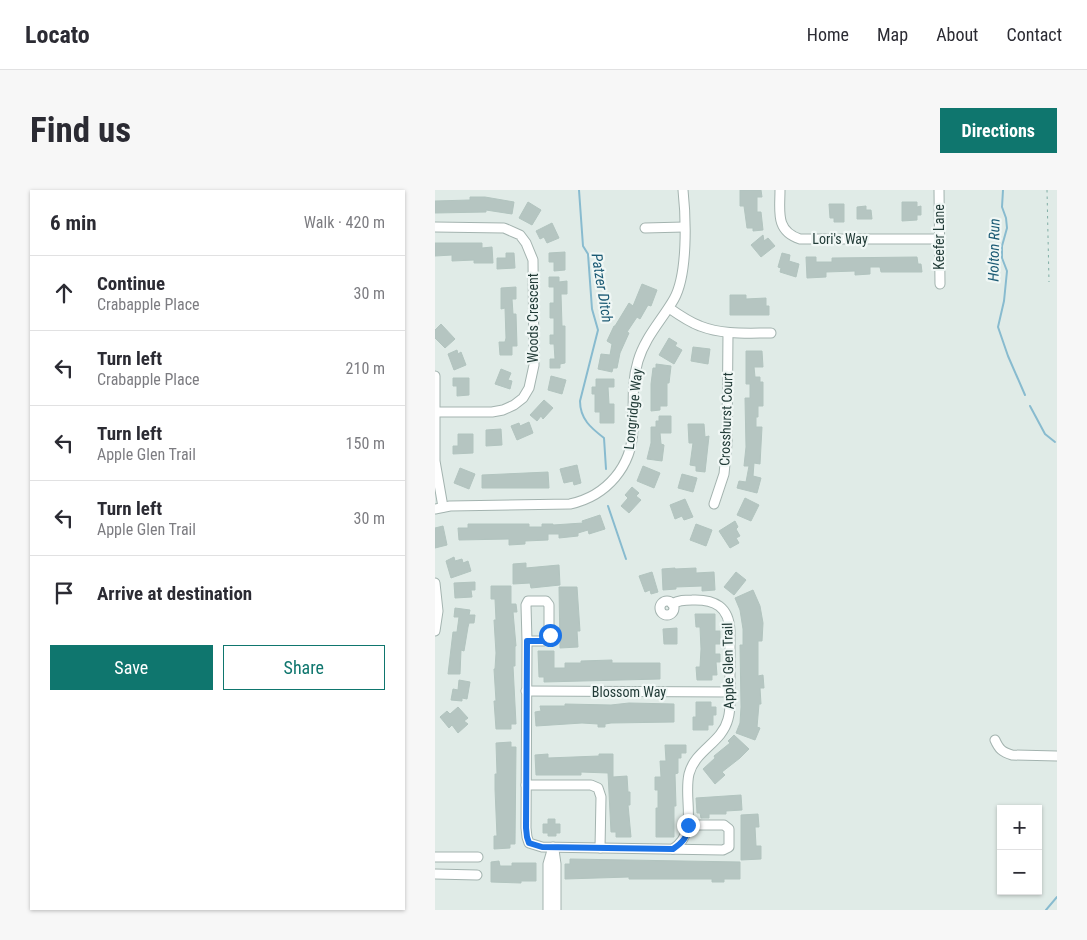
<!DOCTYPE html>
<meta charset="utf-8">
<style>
:root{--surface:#fff;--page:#f7f7f7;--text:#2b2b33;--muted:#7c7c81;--line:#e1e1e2;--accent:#0f766e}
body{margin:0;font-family:"Roboto Condensed",sans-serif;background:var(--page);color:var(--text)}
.controls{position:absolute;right:15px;bottom:15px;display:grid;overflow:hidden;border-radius:0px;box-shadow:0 1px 4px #0004}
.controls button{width:45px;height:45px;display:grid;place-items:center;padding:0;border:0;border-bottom:1px solid var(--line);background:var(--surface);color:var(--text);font:25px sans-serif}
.stop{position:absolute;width:15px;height:15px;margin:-11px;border:4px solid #1a73e8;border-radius:50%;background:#fff}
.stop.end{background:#1a73e8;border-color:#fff;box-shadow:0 1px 5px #0008}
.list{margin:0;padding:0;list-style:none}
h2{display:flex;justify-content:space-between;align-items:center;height:65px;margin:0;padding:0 20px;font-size:21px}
h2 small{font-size:16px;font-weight:400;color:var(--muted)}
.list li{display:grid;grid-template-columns:32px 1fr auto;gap:15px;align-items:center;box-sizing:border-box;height:75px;padding:0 20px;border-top:1px solid var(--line)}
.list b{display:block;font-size:19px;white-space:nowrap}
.list p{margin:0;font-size:16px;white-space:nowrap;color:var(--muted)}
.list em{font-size:16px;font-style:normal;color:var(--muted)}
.actions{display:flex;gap:10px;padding:15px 20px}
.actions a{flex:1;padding:11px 0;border:1px solid var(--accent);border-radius:0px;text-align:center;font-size:18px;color:var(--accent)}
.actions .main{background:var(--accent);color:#fff}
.icon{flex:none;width:28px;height:28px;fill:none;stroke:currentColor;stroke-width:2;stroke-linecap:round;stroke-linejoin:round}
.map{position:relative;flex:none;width:622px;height:720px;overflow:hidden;border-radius:0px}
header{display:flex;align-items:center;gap:30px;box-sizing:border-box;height:70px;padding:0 25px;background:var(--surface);border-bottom:1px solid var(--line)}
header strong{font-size:24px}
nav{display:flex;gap:28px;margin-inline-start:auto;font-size:18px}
.intro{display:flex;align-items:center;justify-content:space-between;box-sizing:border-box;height:120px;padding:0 30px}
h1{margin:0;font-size:35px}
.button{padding:12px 22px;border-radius:0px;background:var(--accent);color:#fff;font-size:18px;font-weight:700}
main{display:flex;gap:30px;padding:0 30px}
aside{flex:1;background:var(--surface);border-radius:0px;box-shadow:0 1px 4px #0004}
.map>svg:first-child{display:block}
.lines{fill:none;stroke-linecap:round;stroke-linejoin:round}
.stream{stroke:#88bbcf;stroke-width:2}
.building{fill:#b5c5c1;stroke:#b2c4bf}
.minor-casing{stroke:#a3b3af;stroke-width:11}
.path{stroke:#81aea6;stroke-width:1;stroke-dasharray:2.5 4;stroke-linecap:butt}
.minor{stroke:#fff;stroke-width:9}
.route{stroke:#1a73e8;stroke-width:6}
.labels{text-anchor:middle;stroke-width:4.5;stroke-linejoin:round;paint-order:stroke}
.street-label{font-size:14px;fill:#213b37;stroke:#f0f7f5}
.water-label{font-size:15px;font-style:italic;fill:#1c5b75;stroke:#f0f7f5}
</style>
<header>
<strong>Locato</strong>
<nav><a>Home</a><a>Map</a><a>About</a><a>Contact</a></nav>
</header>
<div class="intro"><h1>Find us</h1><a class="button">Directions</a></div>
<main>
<aside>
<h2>6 min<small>Walk · 420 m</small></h2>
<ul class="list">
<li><svg class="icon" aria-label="ahead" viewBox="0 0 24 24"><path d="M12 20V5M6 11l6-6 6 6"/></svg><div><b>Continue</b><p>Crabapple Place</p></div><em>30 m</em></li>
<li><svg class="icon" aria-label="left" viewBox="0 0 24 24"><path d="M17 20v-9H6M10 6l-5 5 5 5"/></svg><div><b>Turn left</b><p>Crabapple Place</p></div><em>210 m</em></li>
<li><svg class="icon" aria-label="left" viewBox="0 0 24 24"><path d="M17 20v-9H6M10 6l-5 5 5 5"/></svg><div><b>Turn left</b><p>Apple Glen Trail</p></div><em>150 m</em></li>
<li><svg class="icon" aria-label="left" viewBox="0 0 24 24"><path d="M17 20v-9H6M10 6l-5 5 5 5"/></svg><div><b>Turn left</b><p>Apple Glen Trail</p></div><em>30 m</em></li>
<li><svg class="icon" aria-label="arrive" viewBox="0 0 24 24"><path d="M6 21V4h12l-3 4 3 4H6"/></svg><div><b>Arrive at destination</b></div></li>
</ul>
<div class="actions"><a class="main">Save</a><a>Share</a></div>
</aside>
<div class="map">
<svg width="622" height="720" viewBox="0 0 622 720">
<rect width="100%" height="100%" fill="#e0ebe7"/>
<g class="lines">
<g class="stream">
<path d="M144,0L148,56L153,64L157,119L163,140L145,211C145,229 156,238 169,248L171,279"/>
<path d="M568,0L567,17L571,28L572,38L567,56V68L572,81L569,111L563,137L573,166L590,205"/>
<path d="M595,216L610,244L620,252"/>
<path d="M173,316L191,369"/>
<path d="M611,720L622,707"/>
</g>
</g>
<g class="building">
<path d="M305,0H326L327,7H322V22H326L328,40L318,41V38H312L309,16H305Z"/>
<path d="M35,7H50L79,12L77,24L51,20V22L0,23V11L35,10Z"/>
<path d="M93,12L106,20L97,35L84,28Z"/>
<path d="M467,12H482V17L486,16V25H482V30L467,31Z"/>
<path d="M394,14H409V32H399V28H395Z"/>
<path d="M431,16V20H436L437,29H422V17Z"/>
<path d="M117,33L124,48L112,53L109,47L105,49L101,41Z"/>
<path d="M328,45L329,51L333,48L340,56L326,67L316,55Z"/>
<path d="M0,53H47V58L57,57L58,73H39V70L17,71V65L0,66Z"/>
<path d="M130,62V80L119,81V72H114V63Z"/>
<path d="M71,63H79L80,78L62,79V68H71Z"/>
<path d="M347,63L355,65L354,71L364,74L361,87L345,82L346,78L343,77Z"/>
<path d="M371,67H381V72H397V68L482,67L483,74H486L487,82H446L445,77H435V84L420,85V81L391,82V87L372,88Z"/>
<path d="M114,87H124V92L132,91V104H126L127,136H130V173L125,174V178H115V169H120L119,154H115V145H119V128H115V113H119V97H114Z"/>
<path d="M207,94L222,100L216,116L213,115L205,129L202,127L192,142L194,143L185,163L182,178H178L177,182L163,179L166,164L175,165L177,154L172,151L179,136H180L194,113L198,116Z"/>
<path d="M81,97V109H77L78,124H81L82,156H77V165H65L64,152H70L71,148L70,118L66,119V98Z"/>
<path d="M295,105H311V109L331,108V116H334V125H295Z"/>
<path d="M6,134L20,149L10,158L0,148V140Z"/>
<path d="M234,148L242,153L240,156L247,160L239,174L224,165Z"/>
<path d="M258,157L275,159L273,174L256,171Z"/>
<path d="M22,160L23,164L26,162L31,175L19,180L13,164Z"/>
<path d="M311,161H327L328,177H319L320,187H325V192H328V216H323V227H321V237H327L325,274L319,273L318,286L326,288L322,303L302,298L304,291L311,292L314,276H309L311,257L310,208H315V194H311Z"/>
<path d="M221,174L236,176L234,193H232V216H225V220L216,221V194L218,178H221Z"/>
<path d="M66,179L76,183L73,190L77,191L75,199L60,194Z"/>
<path d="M116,186L131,190L127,204L113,200Z"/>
<path d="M18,188H34V205L22,206V196H18Z"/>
<path d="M161,189H179V197H173L174,214H179V233H165V222H160V204H157V197H161Z"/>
<path d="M109,210L118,218L108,229L106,226L102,231L95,225Z"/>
<path d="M224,226H236V243H225L226,254L229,255L227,271L212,269L216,253V237H221V231H224Z"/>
<path d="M94,232L98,243L82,250L76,236L84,233L85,236Z"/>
<path d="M253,234H269L270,247L274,246L270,282L261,281V276L255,275L258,253H254Z"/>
<path d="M66,239L67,255L51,256V240Z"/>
<path d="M23,244H38V263L18,264V256H23Z"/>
<path d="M142,275L146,293L139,295L138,291L129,293L125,279Z"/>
<path d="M208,276L225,283L219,298L202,291Z"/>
<path d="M25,278L40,284L34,299L19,293Z"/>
<path d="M113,282L114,298H47V285Z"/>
<path d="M247,284L262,288L258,302L243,298Z"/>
<path d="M197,297L204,303L201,306L206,310L194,323L186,316L193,308L190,305Z"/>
<path d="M310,308L324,315L316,331L302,325Z"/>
<path d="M250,309L258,327L249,330L247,326L240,329L235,315Z"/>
<path d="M165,325L170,339L154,344L153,340L143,343V346L124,348V344H113V350L90,351V354L74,355V349L24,350L23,338H33V334H94V337H107V334H118V335L148,333L147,331Z"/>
<path d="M300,331L303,337L301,339L305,346L301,348L304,353L295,358L284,341Z"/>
<path d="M261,334L277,340L271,356L255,350Z"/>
<path d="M8,336L12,355L0,358V338Z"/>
<path d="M19,367L20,371L27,369L28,373L33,371L36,381L16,388L11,371Z"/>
<path d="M91,373V378L124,375L125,395L96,398L95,393L78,394V374Z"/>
<path d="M240,378V379L261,378V383L279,382L280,400L267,401V396L241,397V399L228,400L227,379Z"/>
<path d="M217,382L223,402L216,404L215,400L210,402L204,386Z"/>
<path d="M301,382L311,390L299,405L289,397Z"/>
<path d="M40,392V400H36L37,407L20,408L19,393Z"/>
<path d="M56,396H76V414H81L82,422H78L81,456H80V476H78L81,534H76V539H61L59,511H61L59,479H60L61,463L59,430H61L60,409H56Z"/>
<path d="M124,397H142L145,441H142L143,457L125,458Z"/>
<path d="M318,400L325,416L328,433L327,451H323V486L328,485L329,498H325L326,514H324L322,537L325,538L320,550L301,543L305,533L306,517L305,455H308V439L305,420L300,408Z"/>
<path d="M20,418L35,420L34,425H40L39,433H34L33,437L29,461L26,460L25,484H13L18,442H22L24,427H19Z"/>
<path d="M260,424H280V441H285V454H280V464H285V472H281L282,485H277V490H262L261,477H265L266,459L265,437H261Z"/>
<path d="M242,438V454H229L228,439Z"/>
<path d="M103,461H119V478H130V473H146V471L177,470V473H225V489L109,492V487H104Z"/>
<path d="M24,490L35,492L32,509L27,508V511L16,510L18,499L23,500Z"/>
<path d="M261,512H276V517H281V525H278V535H273V540H258V527H261Z"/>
<path d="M194,513L239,514V532L176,533L170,534V537H163V534L147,533L101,536L100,522L106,521L105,516H130V514L176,515Z"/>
<path d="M23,517L33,528L29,531L33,534L23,543L17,535L14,538L5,527L12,521L15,524Z"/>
<path d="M299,545L314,559L305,568L287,582L290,585L280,594L268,579L280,568L279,566L295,553L293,551Z"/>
<path d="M76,552V557H81L80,654H75V658L59,659V646H62L60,599V584H62L61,553Z"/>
<path d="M230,555H251V563H246V568H243V583L240,584L241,616H239V647H221V618H223V600H220V587H226L225,571H231Z"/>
<path d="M113,564V568L164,566V564H178V587L192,586L193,602H195V615H193L196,647H181V642H176L173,583L146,582V585H101L100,565Z"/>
<path d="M306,605L307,620L291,621V624H274V628H266L265,623H262L261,608Z"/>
<path d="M323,624L324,637H320L321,656H326V669L306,670V625Z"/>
<path d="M113,629H120V634H125V643H121V646H113V643H108V634H113Z"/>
<path d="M135,669L305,672V689H289V692H277V689H194V687L130,689V674H135Z"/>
<path d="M64,671L65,676H77V673H101V691H86V693L56,692V672Z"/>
</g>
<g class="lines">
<defs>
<g id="minor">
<path d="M345,0C345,21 340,41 365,49H504"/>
<path d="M504,0L505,94"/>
<path d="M0,37L69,38L85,45L91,53L98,70L99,175L94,198L88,208L79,215L68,220L57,222H0"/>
<path d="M210,38L249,37"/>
<path d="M234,118C244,125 254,132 265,136C288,145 312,143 336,143"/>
<path d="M0,186V271L8,317"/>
<path d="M279,314L289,284L292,254L293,143"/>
<path d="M0,319L15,316L135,314C172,306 197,276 198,239C199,215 196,194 203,171C210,147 227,130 239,109C253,84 251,28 248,0"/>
<path d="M0,393L3,421L0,441"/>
<circle cx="232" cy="418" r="7"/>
<path d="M237,414C244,410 250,410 257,410C280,409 294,417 295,441C295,460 295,479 295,499C295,509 296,519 293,529C287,553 260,560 254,584C248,610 264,642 238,659"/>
<path d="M92,451L91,415L93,411H111L114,415V449L109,451H92L91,638L92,647L94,653L107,657L288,660L294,657V639L289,635H253"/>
<path d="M91,501L296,502"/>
<path d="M560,550C564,559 567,562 577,565L622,566"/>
<path d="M91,595H156L163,598L166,607L165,658"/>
<path d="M119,660L121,674V720"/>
<path d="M0,667H43"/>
<path d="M0,684L42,685"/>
<path d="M113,720V674L118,657"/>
</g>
</defs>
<use href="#minor" class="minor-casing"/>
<path class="path" d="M612,0L614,92"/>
<use href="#minor" class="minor"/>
</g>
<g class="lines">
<path class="route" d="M115,445L114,449L109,451H92L91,638L92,647L94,653L107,657L238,659C248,652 253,647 253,635"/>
</g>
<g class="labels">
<g class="street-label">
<text transform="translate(504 47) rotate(-90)" y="5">Keefer Lane</text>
<text x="405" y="54">Lori's Way</text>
<text transform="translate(98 128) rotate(-90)" y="5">Woods Crescent</text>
<text transform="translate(198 219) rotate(-84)" y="5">Longridge Way</text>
<text transform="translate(291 229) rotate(-88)" y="5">Crosshurst Court</text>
<text transform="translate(293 476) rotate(-91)" y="5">Apple Glen Trail</text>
<text x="194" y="507">Blossom Way</text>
</g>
<g class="water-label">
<text transform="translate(559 60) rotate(-89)" y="5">Holton Run</text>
<text transform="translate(167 98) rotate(81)" y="5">Patzer Ditch</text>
</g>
</g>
</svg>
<div class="controls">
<button>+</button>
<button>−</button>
</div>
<div class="stop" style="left:115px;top:445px"></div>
<div class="stop end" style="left:253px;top:635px"></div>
</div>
</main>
